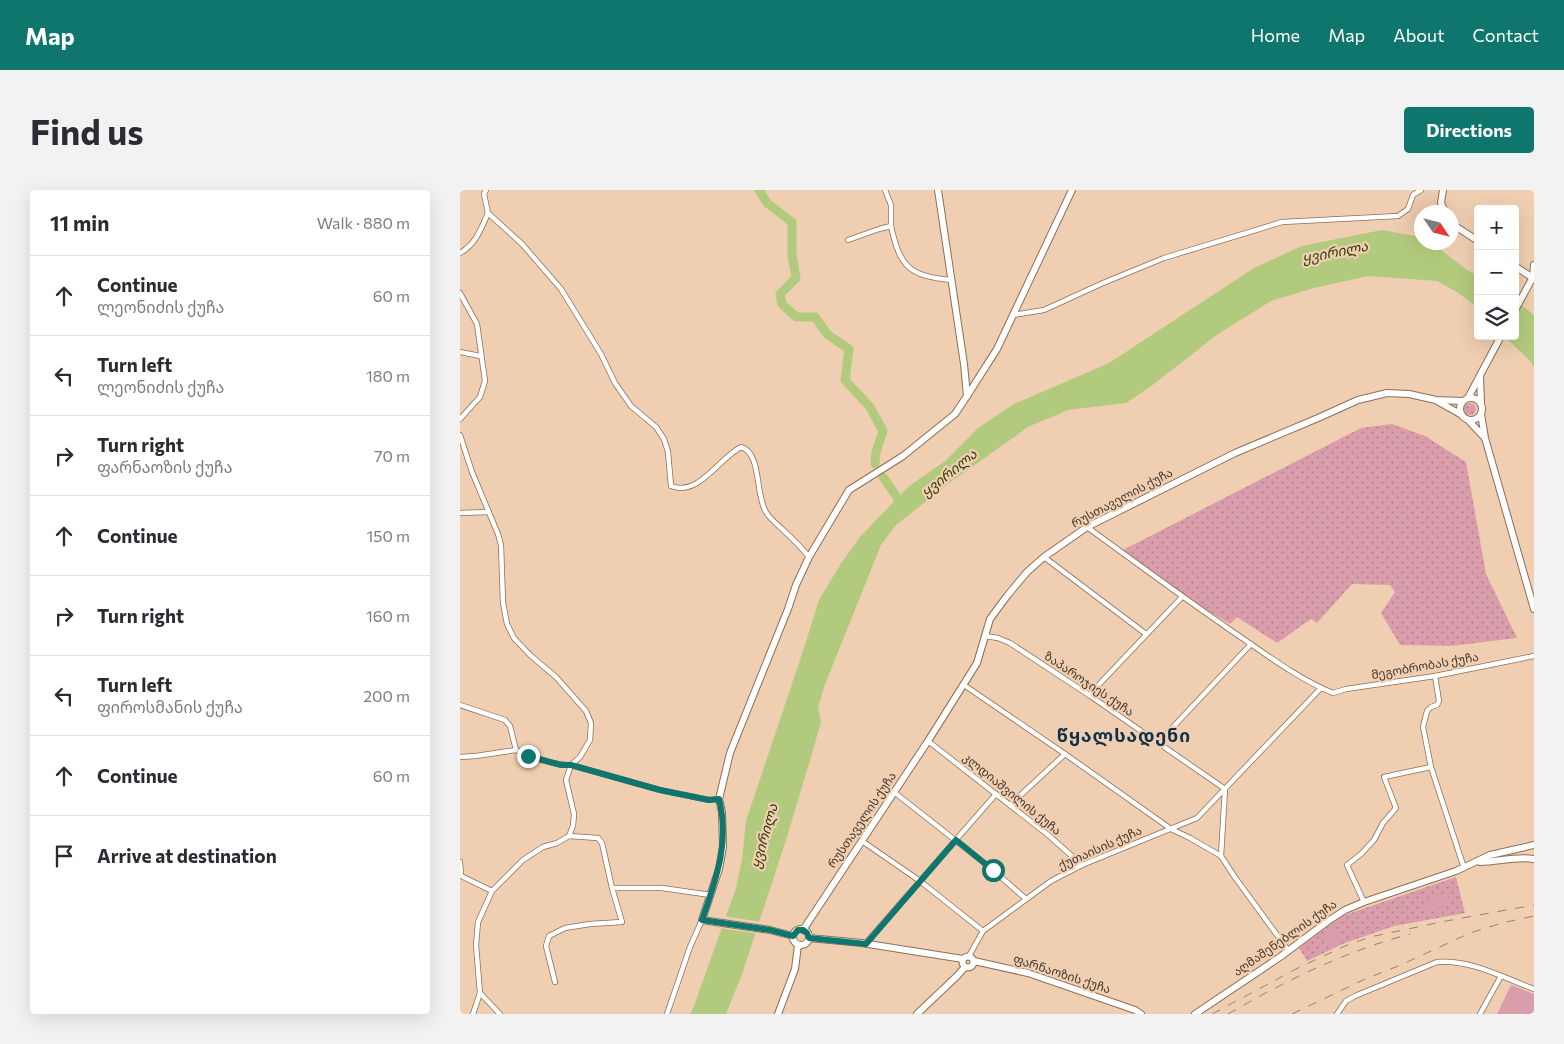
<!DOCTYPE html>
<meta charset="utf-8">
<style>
:root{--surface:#fff;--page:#f2f2f3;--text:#2b2b33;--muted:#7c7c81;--line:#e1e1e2;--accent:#0f766e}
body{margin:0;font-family:Commissioner,"Noto Sans Georgian",sans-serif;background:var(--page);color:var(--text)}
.controls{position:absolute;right:15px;top:15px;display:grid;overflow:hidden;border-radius:5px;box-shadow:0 5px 20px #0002}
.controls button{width:45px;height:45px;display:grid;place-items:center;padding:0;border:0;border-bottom:1px solid var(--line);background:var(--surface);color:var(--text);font:25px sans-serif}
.compass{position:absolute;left:954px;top:15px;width:45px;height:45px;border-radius:50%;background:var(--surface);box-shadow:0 5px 20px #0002;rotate:125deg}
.stop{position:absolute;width:15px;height:15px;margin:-11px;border:4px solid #0f766e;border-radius:50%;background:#fff}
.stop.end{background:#0f766e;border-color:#fff;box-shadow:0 1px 5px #0008}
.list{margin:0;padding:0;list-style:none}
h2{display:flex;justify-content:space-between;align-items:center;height:65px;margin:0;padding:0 20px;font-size:21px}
h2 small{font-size:16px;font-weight:400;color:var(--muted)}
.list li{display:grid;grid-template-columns:32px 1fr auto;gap:15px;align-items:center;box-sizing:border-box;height:80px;padding:0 20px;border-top:1px solid var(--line)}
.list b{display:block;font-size:19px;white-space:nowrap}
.list p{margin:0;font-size:16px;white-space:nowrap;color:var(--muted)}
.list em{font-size:16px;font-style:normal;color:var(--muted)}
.icon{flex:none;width:28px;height:28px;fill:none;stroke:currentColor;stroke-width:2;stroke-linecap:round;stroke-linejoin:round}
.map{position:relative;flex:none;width:1074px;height:824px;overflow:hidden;border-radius:5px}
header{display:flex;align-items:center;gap:30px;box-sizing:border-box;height:70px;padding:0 25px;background:var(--accent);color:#fff}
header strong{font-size:24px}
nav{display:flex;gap:28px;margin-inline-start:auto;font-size:18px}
.intro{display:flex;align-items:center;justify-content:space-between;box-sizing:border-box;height:120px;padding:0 30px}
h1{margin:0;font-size:35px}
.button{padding:12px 22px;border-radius:5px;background:var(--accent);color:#fff;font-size:18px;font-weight:700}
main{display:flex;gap:30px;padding:0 30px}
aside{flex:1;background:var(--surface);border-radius:5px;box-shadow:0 5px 20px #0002}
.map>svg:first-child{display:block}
.green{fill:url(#green-dots)}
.pitch{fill:#d99dab}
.water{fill:#b2ca7d}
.pier{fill:#f0ceb1}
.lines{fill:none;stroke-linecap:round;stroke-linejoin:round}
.river{stroke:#b2ca7d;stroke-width:9}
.street-casing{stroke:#8d6f54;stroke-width:6}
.secondary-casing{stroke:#8d6f54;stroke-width:8}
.street{stroke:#fff;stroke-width:4.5}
.secondary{stroke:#fff;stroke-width:6}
.rail{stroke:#98816d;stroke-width:1;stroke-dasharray:9 9;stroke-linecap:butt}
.route{stroke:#0f766e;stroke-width:6}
.labels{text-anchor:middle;stroke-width:4.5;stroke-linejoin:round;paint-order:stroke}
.street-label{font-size:12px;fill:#44372b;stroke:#f0ceb1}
.water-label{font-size:14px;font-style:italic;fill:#2f3e02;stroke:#f0ceb1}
.district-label{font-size:18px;font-weight:bold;letter-spacing:1px;fill:#0e324a;stroke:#f0ceb1}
</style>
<header>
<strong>Map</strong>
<nav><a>Home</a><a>Map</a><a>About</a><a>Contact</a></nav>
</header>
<div class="intro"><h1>Find us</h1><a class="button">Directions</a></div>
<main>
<aside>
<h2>11 min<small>Walk · 880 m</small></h2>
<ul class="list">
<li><svg class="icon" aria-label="ahead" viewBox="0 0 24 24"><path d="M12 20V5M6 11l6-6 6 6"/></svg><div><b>Continue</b><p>ლეონიძის ქუჩა</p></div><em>60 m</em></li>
<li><svg class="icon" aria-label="left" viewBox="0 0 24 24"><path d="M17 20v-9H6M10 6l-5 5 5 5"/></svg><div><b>Turn left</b><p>ლეონიძის ქუჩა</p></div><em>180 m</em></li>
<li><svg class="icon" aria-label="right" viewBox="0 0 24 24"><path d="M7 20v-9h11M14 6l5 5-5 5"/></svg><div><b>Turn right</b><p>ფარნაოზის ქუჩა</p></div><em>70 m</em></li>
<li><svg class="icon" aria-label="ahead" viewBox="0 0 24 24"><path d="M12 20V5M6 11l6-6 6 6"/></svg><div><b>Continue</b></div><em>150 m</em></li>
<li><svg class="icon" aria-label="right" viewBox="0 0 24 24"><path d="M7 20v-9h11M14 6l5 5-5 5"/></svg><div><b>Turn right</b></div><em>160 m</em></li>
<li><svg class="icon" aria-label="left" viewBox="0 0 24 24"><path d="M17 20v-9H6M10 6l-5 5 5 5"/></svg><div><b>Turn left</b><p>ფიროსმანის ქუჩა</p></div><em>200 m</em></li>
<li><svg class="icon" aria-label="ahead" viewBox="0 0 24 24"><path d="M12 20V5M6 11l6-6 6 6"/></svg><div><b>Continue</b></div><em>60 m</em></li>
<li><svg class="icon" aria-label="arrive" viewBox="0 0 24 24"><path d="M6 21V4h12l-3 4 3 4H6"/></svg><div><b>Arrive at destination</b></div></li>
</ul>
</aside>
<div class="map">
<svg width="1074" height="824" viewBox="0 0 1074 824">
<defs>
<pattern id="green-dots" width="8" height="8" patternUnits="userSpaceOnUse" patternTransform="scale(1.25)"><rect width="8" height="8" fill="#d99dab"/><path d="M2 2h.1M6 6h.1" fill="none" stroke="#b2818b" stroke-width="1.8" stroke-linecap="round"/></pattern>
</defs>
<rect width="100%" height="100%" fill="#f0ceb1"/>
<g class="green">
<circle cx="1010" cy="219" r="6"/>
<path d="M932,234L965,246L1006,272L1026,384L1057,448L991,456L940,455L921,423L935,402L930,395L892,394L857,433L851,429L817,453L777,427L770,434L729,409L663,360L901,238Z"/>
<path d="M996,687L1005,723L934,736L885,753L847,771L839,758L882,726Z"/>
</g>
<g class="pitch">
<path d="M986,703L990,714L967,722L963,710Z"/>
<path d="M875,737L883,747L872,755L864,745Z"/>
<path d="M1051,795L1074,804V824H1037Z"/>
</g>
<g class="water">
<path d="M922,40L955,46L961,48L962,52L972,53L1007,80L1018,86V118L997,102L977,91L908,86L854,98L811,111L758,144L690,197L666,213L608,220L568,237L484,297L435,336L421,355L364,497L358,518L361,532L351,567L326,650L282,784L266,824H230L234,816L276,698L282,670L286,631L344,458L359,410L380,375L400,347L449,296L485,271L518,238L554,214L649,173L794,78L842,56Z"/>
<path d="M1055,110L1074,125V177L1069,170L1044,146H1055Z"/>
</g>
<path class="pier" d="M263,726L302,732L298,744L259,738Z"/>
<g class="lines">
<g class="river">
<path d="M299,0L307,13L332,32V65L336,88L320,104L322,114L336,127H355L368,145L389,159L385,190L410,217L423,241L416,262L415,274"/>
<path d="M423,287L443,316"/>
</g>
<defs>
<g id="street">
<path d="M26,0L24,4L28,23L62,54L101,99L141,164L155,193L171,216L196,237L204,249L208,262L211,296C239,307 259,268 281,257C302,263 295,305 306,322C310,329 317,334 322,339C332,348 341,357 349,367"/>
<path d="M425,0L431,15V36"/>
<path d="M388,50L419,39L431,36C440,77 449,86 491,90"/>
<path d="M0,63C16,54 21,39 28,23"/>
<path d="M0,103L17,134L25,191L20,207L0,229"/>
<path d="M553,125L584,120L643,93L704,68L822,32L938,26L948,19L953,5L961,0"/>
<path d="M0,162L20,166"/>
<path d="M0,245L12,282L38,344L41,355L43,413L47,434L54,448L70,465L96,487L126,521L131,533L130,550L120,567L111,575L106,590L114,624L113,636L109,646L97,653L83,657L63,670L32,701L18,732L16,755L20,803L40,824"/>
<path d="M0,323L29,322"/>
<path d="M627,337C678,374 729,412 782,448C811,468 841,490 873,503L886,499L975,486L1074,466"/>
<path d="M584,367L686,444"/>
<path d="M525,446L538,448L550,453L629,505L765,599L761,666L774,686L828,760"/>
<path d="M975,486L979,511L977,515L971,517L967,521L963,537L971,577L1004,678"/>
<path d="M504,495L605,564L711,639L730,648L761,666"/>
<path d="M629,505L722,407"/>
<path d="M0,515L45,530L50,536L56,560C73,568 93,575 111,575L200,600L249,610L259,609"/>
<path d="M468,551L587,644L622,675"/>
<path d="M699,552L791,454"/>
<path d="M0,567L16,566L56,560"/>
<path d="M434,602L533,680L566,709"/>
<path d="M550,615L605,564"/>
<path d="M109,646L138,648L142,653L152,698H202L251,705"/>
<path d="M402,651L460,691L523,741"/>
<path d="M0,672L1,686L32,701"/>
<path d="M904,712L887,675L901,664L914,650L923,633L936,618L924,587L971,577"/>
<path d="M405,754L536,604"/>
<path d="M509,766L523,741L591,691L622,675L737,628L861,498"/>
<path d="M95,792L86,756L89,746L105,738L130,734L162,732L152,698"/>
<path d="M13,824L20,803"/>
<path d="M207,824L230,757L242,730"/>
<path d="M877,824L886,811L895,806L977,772C1010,769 1044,788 1074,799"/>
<path d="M1020,824L1041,786"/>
</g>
<g id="secondary">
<path d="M478,0L504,174L507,206"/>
<path d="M983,0L981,13L985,22"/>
<path d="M992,34L1018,51"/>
<path d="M1055,76L1074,89"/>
<path d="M1055,120L1073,87L1074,75"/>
<path d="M1020,187L1021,213"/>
<circle cx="1011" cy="219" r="11"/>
<path d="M1008,208L1041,146"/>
<path d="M977,211L1002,225"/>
<path d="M1021,224L1025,248L1074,419"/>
<path d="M1008,230L1024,247"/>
<path d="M1020,672C1038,672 1056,666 1074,669"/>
<circle cx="341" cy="747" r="8"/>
<path d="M343,740L468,551L517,473L530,429L547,406L567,382L584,367L627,337L775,263L858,228L898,210L927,203L949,204L976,210L1002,211"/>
<path d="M333,746L310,740L242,730L259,679L263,657L262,622L259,609L270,563L328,419L336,395L349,367L389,300L443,266L495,224L507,206L537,159L612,0"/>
<path d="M349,748L402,753L503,769"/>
<circle cx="508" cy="772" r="5.5"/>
<path d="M514,771L568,783L675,820L681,824"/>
<path d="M318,824L335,779L338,755"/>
<path d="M457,824L497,786L505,777"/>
<path d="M735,824L820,767L868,731L885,720L904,712L996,681L1030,665L1074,655"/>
</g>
</defs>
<use href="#street" class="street-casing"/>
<use href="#secondary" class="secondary-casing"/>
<use href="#street" class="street"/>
<use href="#secondary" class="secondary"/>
<g class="rail">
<path d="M752,824L838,778L885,756L910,747L986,731L1074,715"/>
<path d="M768,824C825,791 886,761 950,744"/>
<path d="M832,824L903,790L943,774L1010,743L1042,733L1074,726"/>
</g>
</g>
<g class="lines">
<path class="route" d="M68,566L101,575H111L200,600L249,610L259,609C270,653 256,689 242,730L310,740L333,746L338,740H343L347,743L349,748L406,754L496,650L533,680"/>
</g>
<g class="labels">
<g class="street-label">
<text transform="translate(662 308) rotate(-28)" y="4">რუსთაველის ქუჩა</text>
<text transform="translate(965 476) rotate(-10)" y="4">მეგობრობას ქუჩა</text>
<text transform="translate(629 494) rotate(34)" y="4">ზაპაროჯიეს ქუჩა</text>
<text transform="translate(552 604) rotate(39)" y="4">კლდიაშვილის ქუჩა</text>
<text transform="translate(402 630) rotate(-56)" y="4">რუსთაველის ქუჩა</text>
<text transform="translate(640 658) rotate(-24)" y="4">ქუთაისის ქუჩა</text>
<text transform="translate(825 748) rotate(-35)" y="4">აღმაშენებლის ქუჩა</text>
<text transform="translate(602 784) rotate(18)" y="4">ფარნაოზის ქუჩა</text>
</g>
<g class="water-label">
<text transform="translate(875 62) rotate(-11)" y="5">ყვირილა</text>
<text transform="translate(489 283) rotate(-39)" y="5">ყვირილა</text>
<text transform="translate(304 646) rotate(-74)" y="5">ყვირილა</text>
</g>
<g class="district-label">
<text x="664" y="552">წყალსადენი</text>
</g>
</g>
</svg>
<div class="controls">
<button>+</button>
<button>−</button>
<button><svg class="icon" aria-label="layers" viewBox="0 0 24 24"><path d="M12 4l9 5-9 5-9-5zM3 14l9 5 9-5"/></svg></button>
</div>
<svg class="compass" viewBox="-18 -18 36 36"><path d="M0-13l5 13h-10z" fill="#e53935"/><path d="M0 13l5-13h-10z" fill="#7c7c81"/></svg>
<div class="stop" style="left:533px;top:680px"></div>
<div class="stop end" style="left:68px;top:566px"></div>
</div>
</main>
